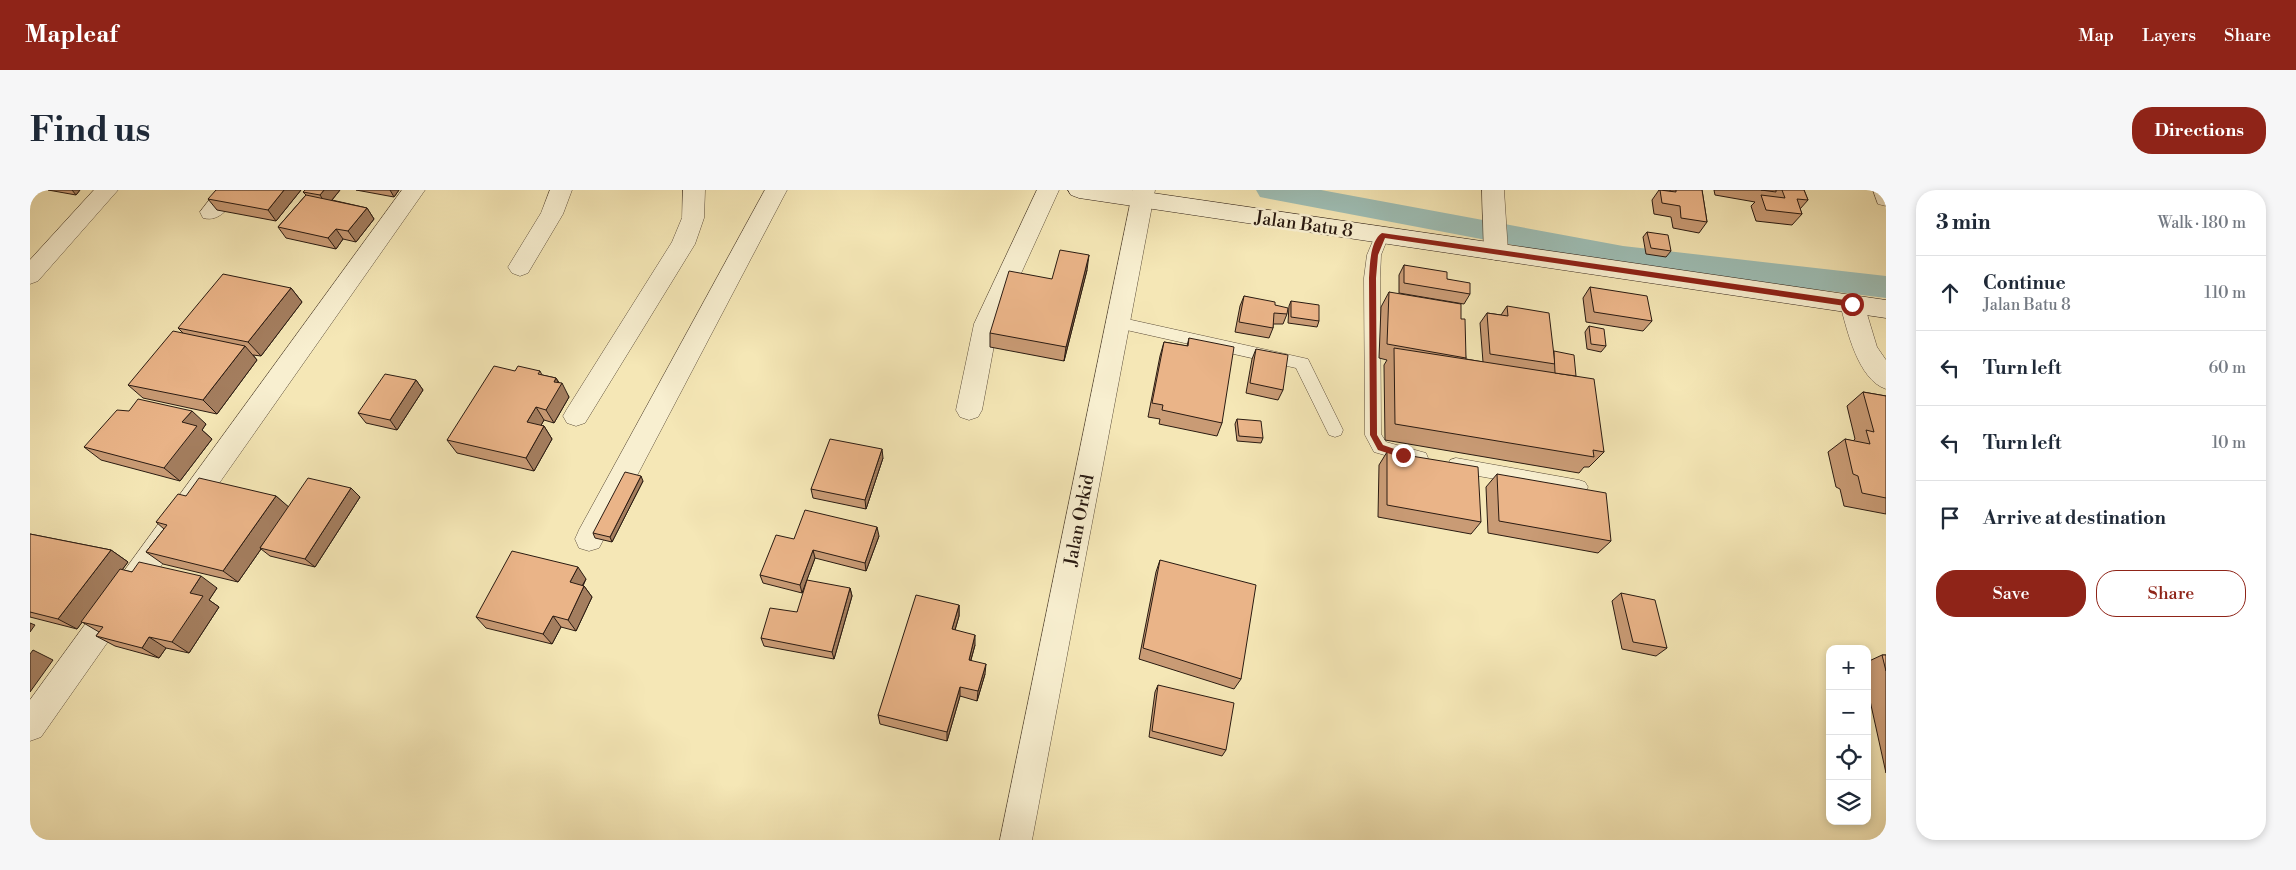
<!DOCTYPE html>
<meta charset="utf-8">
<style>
:root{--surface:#fff;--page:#f6f6f7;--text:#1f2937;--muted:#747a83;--line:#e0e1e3;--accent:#8f2418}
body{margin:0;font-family:"Libre Bodoni",serif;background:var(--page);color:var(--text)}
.controls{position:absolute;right:15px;bottom:15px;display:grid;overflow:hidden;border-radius:10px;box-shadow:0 2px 8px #0003}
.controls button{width:45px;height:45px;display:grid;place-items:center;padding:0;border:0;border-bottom:1px solid var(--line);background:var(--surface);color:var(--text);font:25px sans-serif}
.stop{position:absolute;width:15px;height:15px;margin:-11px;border:4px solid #8f2418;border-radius:50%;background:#fff}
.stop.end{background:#8f2418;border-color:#fff;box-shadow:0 1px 5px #0008}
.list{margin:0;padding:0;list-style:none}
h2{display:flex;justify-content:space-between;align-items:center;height:65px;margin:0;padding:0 20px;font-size:21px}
h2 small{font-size:16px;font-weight:400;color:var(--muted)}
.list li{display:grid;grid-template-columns:32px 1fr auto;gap:15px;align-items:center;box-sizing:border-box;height:75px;padding:0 20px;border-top:1px solid var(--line)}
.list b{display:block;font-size:19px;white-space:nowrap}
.list p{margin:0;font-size:16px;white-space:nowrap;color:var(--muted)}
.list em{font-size:16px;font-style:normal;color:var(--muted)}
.actions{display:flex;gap:10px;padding:15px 20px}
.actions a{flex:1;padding:11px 0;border:1px solid var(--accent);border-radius:20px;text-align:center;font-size:18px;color:var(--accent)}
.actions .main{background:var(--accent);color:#fff}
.icon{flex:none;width:28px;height:28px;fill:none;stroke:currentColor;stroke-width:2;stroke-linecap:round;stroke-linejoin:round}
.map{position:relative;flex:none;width:1856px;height:650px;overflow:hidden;border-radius:20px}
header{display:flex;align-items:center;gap:30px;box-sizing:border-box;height:70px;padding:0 25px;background:var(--accent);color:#fff}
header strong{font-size:24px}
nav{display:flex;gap:28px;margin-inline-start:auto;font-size:18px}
.intro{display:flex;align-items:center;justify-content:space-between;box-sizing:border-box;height:120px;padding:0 30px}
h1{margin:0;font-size:35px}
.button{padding:12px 22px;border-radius:20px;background:var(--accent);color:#fff;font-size:18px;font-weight:700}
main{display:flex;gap:30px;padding:0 30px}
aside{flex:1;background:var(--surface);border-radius:20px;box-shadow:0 2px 8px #0003}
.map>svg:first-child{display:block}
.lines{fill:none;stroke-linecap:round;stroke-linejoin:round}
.canal{fill:#9ebeb5;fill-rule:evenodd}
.lane-casing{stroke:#5d4e3b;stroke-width:1}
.street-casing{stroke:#5d4e3b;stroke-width:1}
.secondary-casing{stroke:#2a1b12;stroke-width:1}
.lane{fill:#f8efd0;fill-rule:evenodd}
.street{fill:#f8efd0;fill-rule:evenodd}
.secondary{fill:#f8efd0;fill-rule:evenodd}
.wall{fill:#c99b75;stroke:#2a1b12}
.shaded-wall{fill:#a47e5f;stroke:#2a1b12}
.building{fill:#eab488;stroke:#2a1b12}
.route{fill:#8f2418}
.labels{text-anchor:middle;stroke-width:5;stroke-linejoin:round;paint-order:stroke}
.street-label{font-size:18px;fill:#2a1b12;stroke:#f8efd0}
</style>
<header>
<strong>Mapleaf</strong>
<nav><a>Map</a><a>Layers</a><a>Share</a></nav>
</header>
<div class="intro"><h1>Find us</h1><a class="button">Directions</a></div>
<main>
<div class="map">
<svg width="1856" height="650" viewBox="0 0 1856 650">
<rect width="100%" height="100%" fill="#f5e7b6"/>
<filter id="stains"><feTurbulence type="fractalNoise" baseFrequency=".004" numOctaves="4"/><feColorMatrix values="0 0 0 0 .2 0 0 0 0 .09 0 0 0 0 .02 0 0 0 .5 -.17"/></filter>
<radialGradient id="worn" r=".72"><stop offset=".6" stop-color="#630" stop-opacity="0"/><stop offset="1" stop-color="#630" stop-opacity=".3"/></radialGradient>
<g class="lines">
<path class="canal" d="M1226,0H1291L1593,56L1856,86V108L1593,76L1240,9L1230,7Z"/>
<defs>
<g id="lane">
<path d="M1352,40L1357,41L1359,45L1351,65L1350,88L1351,244L1356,252L1396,263L1398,268L1396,273L1390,275L1344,262L1335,245L1334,88L1337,65L1347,41Z"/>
<path d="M1088,127L1278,169L1313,240L1311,245L1305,247L1299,245L1266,178L1083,137L1080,133L1083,129Z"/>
<path d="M1426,268L1549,290L1555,292L1558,297L1555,302L1549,304L1426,282L1420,280L1418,275L1420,270Z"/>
</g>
<g id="street">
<path d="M64,0H88L8,91L0,94V70Z"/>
<path d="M187,0H210C202,14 191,33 173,28L170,22Z"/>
<path d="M372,0H395L11,547L0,551V510Z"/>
<path d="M520,0H542L533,24L498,83L490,86L482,83L478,77L511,23Z"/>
<path d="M653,0H675L674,28L665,54L555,233L546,236L537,233L533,226L537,219L642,52L652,28Z"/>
<path d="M735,0H757L569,358L559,361L549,358L545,349L549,340Z"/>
<path d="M1007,0H1029L968,134L952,220L948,227L939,230L930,227L926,220L944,134Z"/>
<path d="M1103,0H1125L1002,650H970Z"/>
<path d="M1452,0H1474L1478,62L1474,68L1466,70L1458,68L1454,62Z"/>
<path d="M1843,0H1856V16L1848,14Z"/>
<path d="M1822,105L1831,108L1834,114L1847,157L1856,170V199C1828,190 1817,140 1810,114L1813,108Z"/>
</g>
<path id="secondary" d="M1038,0H1102L1856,110V128L1049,8L1041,5Z"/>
</defs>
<use href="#lane" class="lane-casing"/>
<use href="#street" class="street-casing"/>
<use href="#secondary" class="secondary-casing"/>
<use href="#lane" class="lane"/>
<use href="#street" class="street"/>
<use href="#secondary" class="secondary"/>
</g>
<g class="wall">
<path d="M18,0H50L46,5Z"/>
<path d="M271,0L246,31L187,20L178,9Z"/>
<path d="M310,0L302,10L337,18L344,29L326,52L313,49L306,59L256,48L248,37L276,5L273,2Z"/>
<path d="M326,0H369L364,7Z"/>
<path d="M1629,0L1640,1V0H1672L1677,32L1669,43L1643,38L1641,27L1624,24L1622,10Z"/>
<path d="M1684,0H1774L1778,10L1770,19L1772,24L1762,35L1726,31L1721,16L1725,12L1685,5Z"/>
<path d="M1617,42L1641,61L1636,67L1616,64L1613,47Z"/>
<path d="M1374,75L1417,89L1440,104L1434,114L1369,103V85Z"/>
<path d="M1057,80L1034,171L960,157V143L1022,89Z"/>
<path d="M1560,97L1622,131L1613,141L1556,132L1553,108Z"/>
<path d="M261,98L272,112L231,166L223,165L227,170L187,224L113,208L98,195L153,143L148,138Z"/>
<path d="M1359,102L1431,129L1436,169L1453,172L1450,133L1457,123L1471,125L1477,116L1523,162L1546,186L1574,262L1559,277H1554L1549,283L1355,250L1354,175L1357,170L1349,168L1351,117Z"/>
<path d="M1214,106L1245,115L1257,124L1253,134H1243V138L1239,148L1205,142L1210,116Z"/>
<path d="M1261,111L1289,131L1287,137L1258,133L1259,116Z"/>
<path d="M1559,136L1576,156L1571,162L1557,159L1555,142Z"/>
<path d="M1159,148L1192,233L1187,246L1129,234L1130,229L1118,227L1130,166L1134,152L1157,156Z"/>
<path d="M1226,159L1253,200L1248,210L1216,203L1222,169Z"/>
<path d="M485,181H510L512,185L526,188L539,207L524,233L514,230L511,235L514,236L522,249L504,281L427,263L417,250Z"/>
<path d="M386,190L393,200L367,240L336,233L328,223Z"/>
<path d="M1833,202L1856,206V324L1814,316L1810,299L1806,297L1798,262L1815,249L1823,251L1825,249L1817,216Z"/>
<path d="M1207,229L1233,248L1231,253L1207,251L1205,234Z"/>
<path d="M176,234L172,240L182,249L150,291L71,270L54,257Z"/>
<path d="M1357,262L1451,332L1441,344L1348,327L1349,275Z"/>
<path d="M853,268L836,319L783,308L781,299Z"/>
<path d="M1467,284L1581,351L1568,363L1458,343L1456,297Z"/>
<path d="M613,291L582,352L565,348L563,343Z"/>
<path d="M156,306H246L258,317L330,307L285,377L240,366L231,359L208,392L133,374L116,362L134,339L126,332Z"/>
<path d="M0,344L81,360L98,372L92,380L187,398L179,410L189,417L159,463L136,458L129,468L85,456L66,446L69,442L52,432L47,439L0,427Z"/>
<path d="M849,346L836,381L785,368L772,403L733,393L730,385L764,349Z"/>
<path d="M1130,370L1211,489L1204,499L1109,469L1126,382Z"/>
<path d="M556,389L553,396H554L562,407L546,441L531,437L522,454L456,438L446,427Z"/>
<path d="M820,398L822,406L804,469L734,456L731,448L767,422Z"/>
<path d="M1591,403L1637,458L1626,466L1592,459L1582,411Z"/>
<path d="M929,415V426L925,440L945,455L941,470L955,484L947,511L930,506L917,551L850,534L848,525Z"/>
<path d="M1852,465H1856V583L1837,497V472Z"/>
<path d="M1128,495L1196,560L1192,566L1119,547L1125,502Z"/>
</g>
<g class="shaded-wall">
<path d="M42,0H50L46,5Z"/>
<path d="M254,0H271L246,31L238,20Z"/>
<path d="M294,0H310L297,16L290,5Z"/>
<path d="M360,0H369L364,7Z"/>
<path d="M337,18L344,29L326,52L318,41Z"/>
<path d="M306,39L313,49L306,59L298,48Z"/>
<path d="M1059,65L1057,80L1034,171L1036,157Z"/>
<path d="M261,98L272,112L231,166L218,152Z"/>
<path d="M215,156L227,170L187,224L173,210Z"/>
<path d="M526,188L530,196L532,193L539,207L524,233L516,220L524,192Z"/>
<path d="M386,190L393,200L367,240L360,230Z"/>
<path d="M506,217L514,230L505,246L497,232Z"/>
<path d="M162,221L176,234L172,240L182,249L150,291L134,278L152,232Z"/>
<path d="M514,236L522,249L504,281L496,268Z"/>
<path d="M852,259L853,268L836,319L835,310Z"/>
<path d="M611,286L613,291L582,352L580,347Z"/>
<path d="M321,298L330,307L285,377L275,369Z"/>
<path d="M246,306L260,318L230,358L231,359L208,392L193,381Z"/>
<path d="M847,337L849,346L836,381L835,373Z"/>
<path d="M81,360L98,372L47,439L28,429Z"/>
<path d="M783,360L785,368L772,403L770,395Z"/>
<path d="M548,377L556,389L548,403L540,392Z"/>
<path d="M171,386L187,398L179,410L189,417L159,463L142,452L160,403Z"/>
<path d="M554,396L562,407L546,441L538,430Z"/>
<path d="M820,398L822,406L804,469L802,462Z"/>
<path d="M929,415V426L922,450V439Z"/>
<path d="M523,426L531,437L522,454L513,444Z"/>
<path d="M0,433L5,435L0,442Z"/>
<path d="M945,445V455L938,480L939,470Z"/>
<path d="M119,447L136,458L129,468L112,458Z"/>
<path d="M3,460L23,470L0,502V464Z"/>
<path d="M956,474L955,484L947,511L948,501Z"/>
<path d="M930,497V506L917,551V542Z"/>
</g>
<g class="building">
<path d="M186,0H254L238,20L178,9Z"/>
<path d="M275,0H294L290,5L273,2Z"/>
<path d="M1630,0L1646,2V0H1672L1677,32L1651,28L1650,16L1632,13Z"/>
<path d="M1731,0H1746V2Z"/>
<path d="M1752,0H1774L1778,10L1767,9L1772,24L1736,20L1731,5L1755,8Z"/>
<path d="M276,5L337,18L318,41L306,39L298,48L248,37Z"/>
<path d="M1617,42L1638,45L1641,61L1621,58Z"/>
<path d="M1030,60L1059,65L1036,157L960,143L979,81L1022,89Z"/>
<path d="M1374,75L1417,82V89L1440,93V104L1374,93Z"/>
<path d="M193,84L261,98L218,152L148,138Z"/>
<path d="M1560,97L1617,106L1622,131L1564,122Z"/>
<path d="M1359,102L1431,114V129H1435L1436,168L1357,154Z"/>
<path d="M1214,106L1245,112V115L1258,118L1257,124L1244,123L1243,138L1209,132Z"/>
<path d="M1261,111L1289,115V131L1261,127Z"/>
<path d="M1477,116L1519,123L1525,174L1460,164L1457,123L1478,126Z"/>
<path d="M1559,136L1574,139L1576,156L1561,154Z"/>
<path d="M143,141L215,156L173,210L98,195Z"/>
<path d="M1159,148L1204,157L1192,233L1132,220L1133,215L1122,213L1134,152L1158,156Z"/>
<path d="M1364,158L1564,189L1574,262L1563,260L1564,267L1365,234Z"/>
<path d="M1226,159L1258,165L1253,200L1220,193Z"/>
<path d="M1524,161L1544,165L1546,186L1525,183Z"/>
<path d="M464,176L485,181L488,176L510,181L508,184L526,188L524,192L532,193L516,220L506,217L497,232L514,236L496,268L417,250Z"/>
<path d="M355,184L386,190L360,230L328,223Z"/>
<path d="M1833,202L1856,206V308L1832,303L1828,286L1823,284L1815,249L1840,254L1836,240L1844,242Z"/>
<path d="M108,209L162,221L152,232L167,236L134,278L54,257L87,220L99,221Z"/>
<path d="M1207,229L1231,231L1233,248L1209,246Z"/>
<path d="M800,249L852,259L835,310L781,299Z"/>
<path d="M1357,262L1448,277L1451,332L1357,315Z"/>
<path d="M595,282L611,286L580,347L563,343Z"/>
<path d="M1467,284L1576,303L1581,351L1469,331Z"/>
<path d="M169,288L246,306L193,381L116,362L137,335L126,332L148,304L156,306Z"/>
<path d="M278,288L321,298L275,369L230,358Z"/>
<path d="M775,320L847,337L835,373L783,360L770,395L730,385L746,345L764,349Z"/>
<path d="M0,344L81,360L28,429L0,422Z"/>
<path d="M482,361L548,377L540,392L554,396L538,430L523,426L513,444L446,427Z"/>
<path d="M1130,370L1226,395L1211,489L1113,458Z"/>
<path d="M109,372L171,386L160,403L173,406L142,452L119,447L112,458L66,446L73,437L51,432L90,379L102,382Z"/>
<path d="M777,390L820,398L802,462L731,448L740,418L767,422Z"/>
<path d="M1591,403L1625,410L1637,458L1603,452Z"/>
<path d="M886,405L929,415L922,439L945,445L939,470L956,474L948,501L930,497L917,542L848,525Z"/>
<path d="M1852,465H1856V481Z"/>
<path d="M1128,495L1204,513L1196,560L1122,541Z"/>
</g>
<path class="route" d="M1352,43L1822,111L1826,114L1822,117L1355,48L1348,65L1346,88L1347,245L1353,255L1376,263V267L1373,268L1348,260L1340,245L1339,88C1340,74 1340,51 1352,43Z"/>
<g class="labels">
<g class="street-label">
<text transform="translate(1274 34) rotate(8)" y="6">Jalan Batu 8</text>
<text transform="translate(1049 330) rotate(-79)" y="6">Jalan Orkid</text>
</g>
</g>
<rect width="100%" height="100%" filter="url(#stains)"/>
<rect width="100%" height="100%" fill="url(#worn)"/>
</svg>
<div class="controls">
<button>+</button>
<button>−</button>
<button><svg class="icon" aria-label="locate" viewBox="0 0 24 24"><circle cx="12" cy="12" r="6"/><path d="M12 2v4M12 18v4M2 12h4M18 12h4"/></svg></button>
<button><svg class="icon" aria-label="layers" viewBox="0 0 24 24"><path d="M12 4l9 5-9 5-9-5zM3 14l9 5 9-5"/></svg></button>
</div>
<div class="stop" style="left:1822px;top:114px"></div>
<div class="stop end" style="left:1373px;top:265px"></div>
</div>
<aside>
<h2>3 min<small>Walk · 180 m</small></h2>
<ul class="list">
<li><svg class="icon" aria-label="ahead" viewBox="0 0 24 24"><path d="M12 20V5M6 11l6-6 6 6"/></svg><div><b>Continue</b><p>Jalan Batu 8</p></div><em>110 m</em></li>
<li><svg class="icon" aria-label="left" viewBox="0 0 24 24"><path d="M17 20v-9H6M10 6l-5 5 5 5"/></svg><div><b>Turn left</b></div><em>60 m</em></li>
<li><svg class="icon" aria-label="left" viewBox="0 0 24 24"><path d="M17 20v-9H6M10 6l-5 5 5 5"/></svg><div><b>Turn left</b></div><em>10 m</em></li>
<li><svg class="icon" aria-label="arrive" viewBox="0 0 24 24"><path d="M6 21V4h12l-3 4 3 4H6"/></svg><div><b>Arrive at destination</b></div></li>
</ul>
<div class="actions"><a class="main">Save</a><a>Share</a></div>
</aside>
</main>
